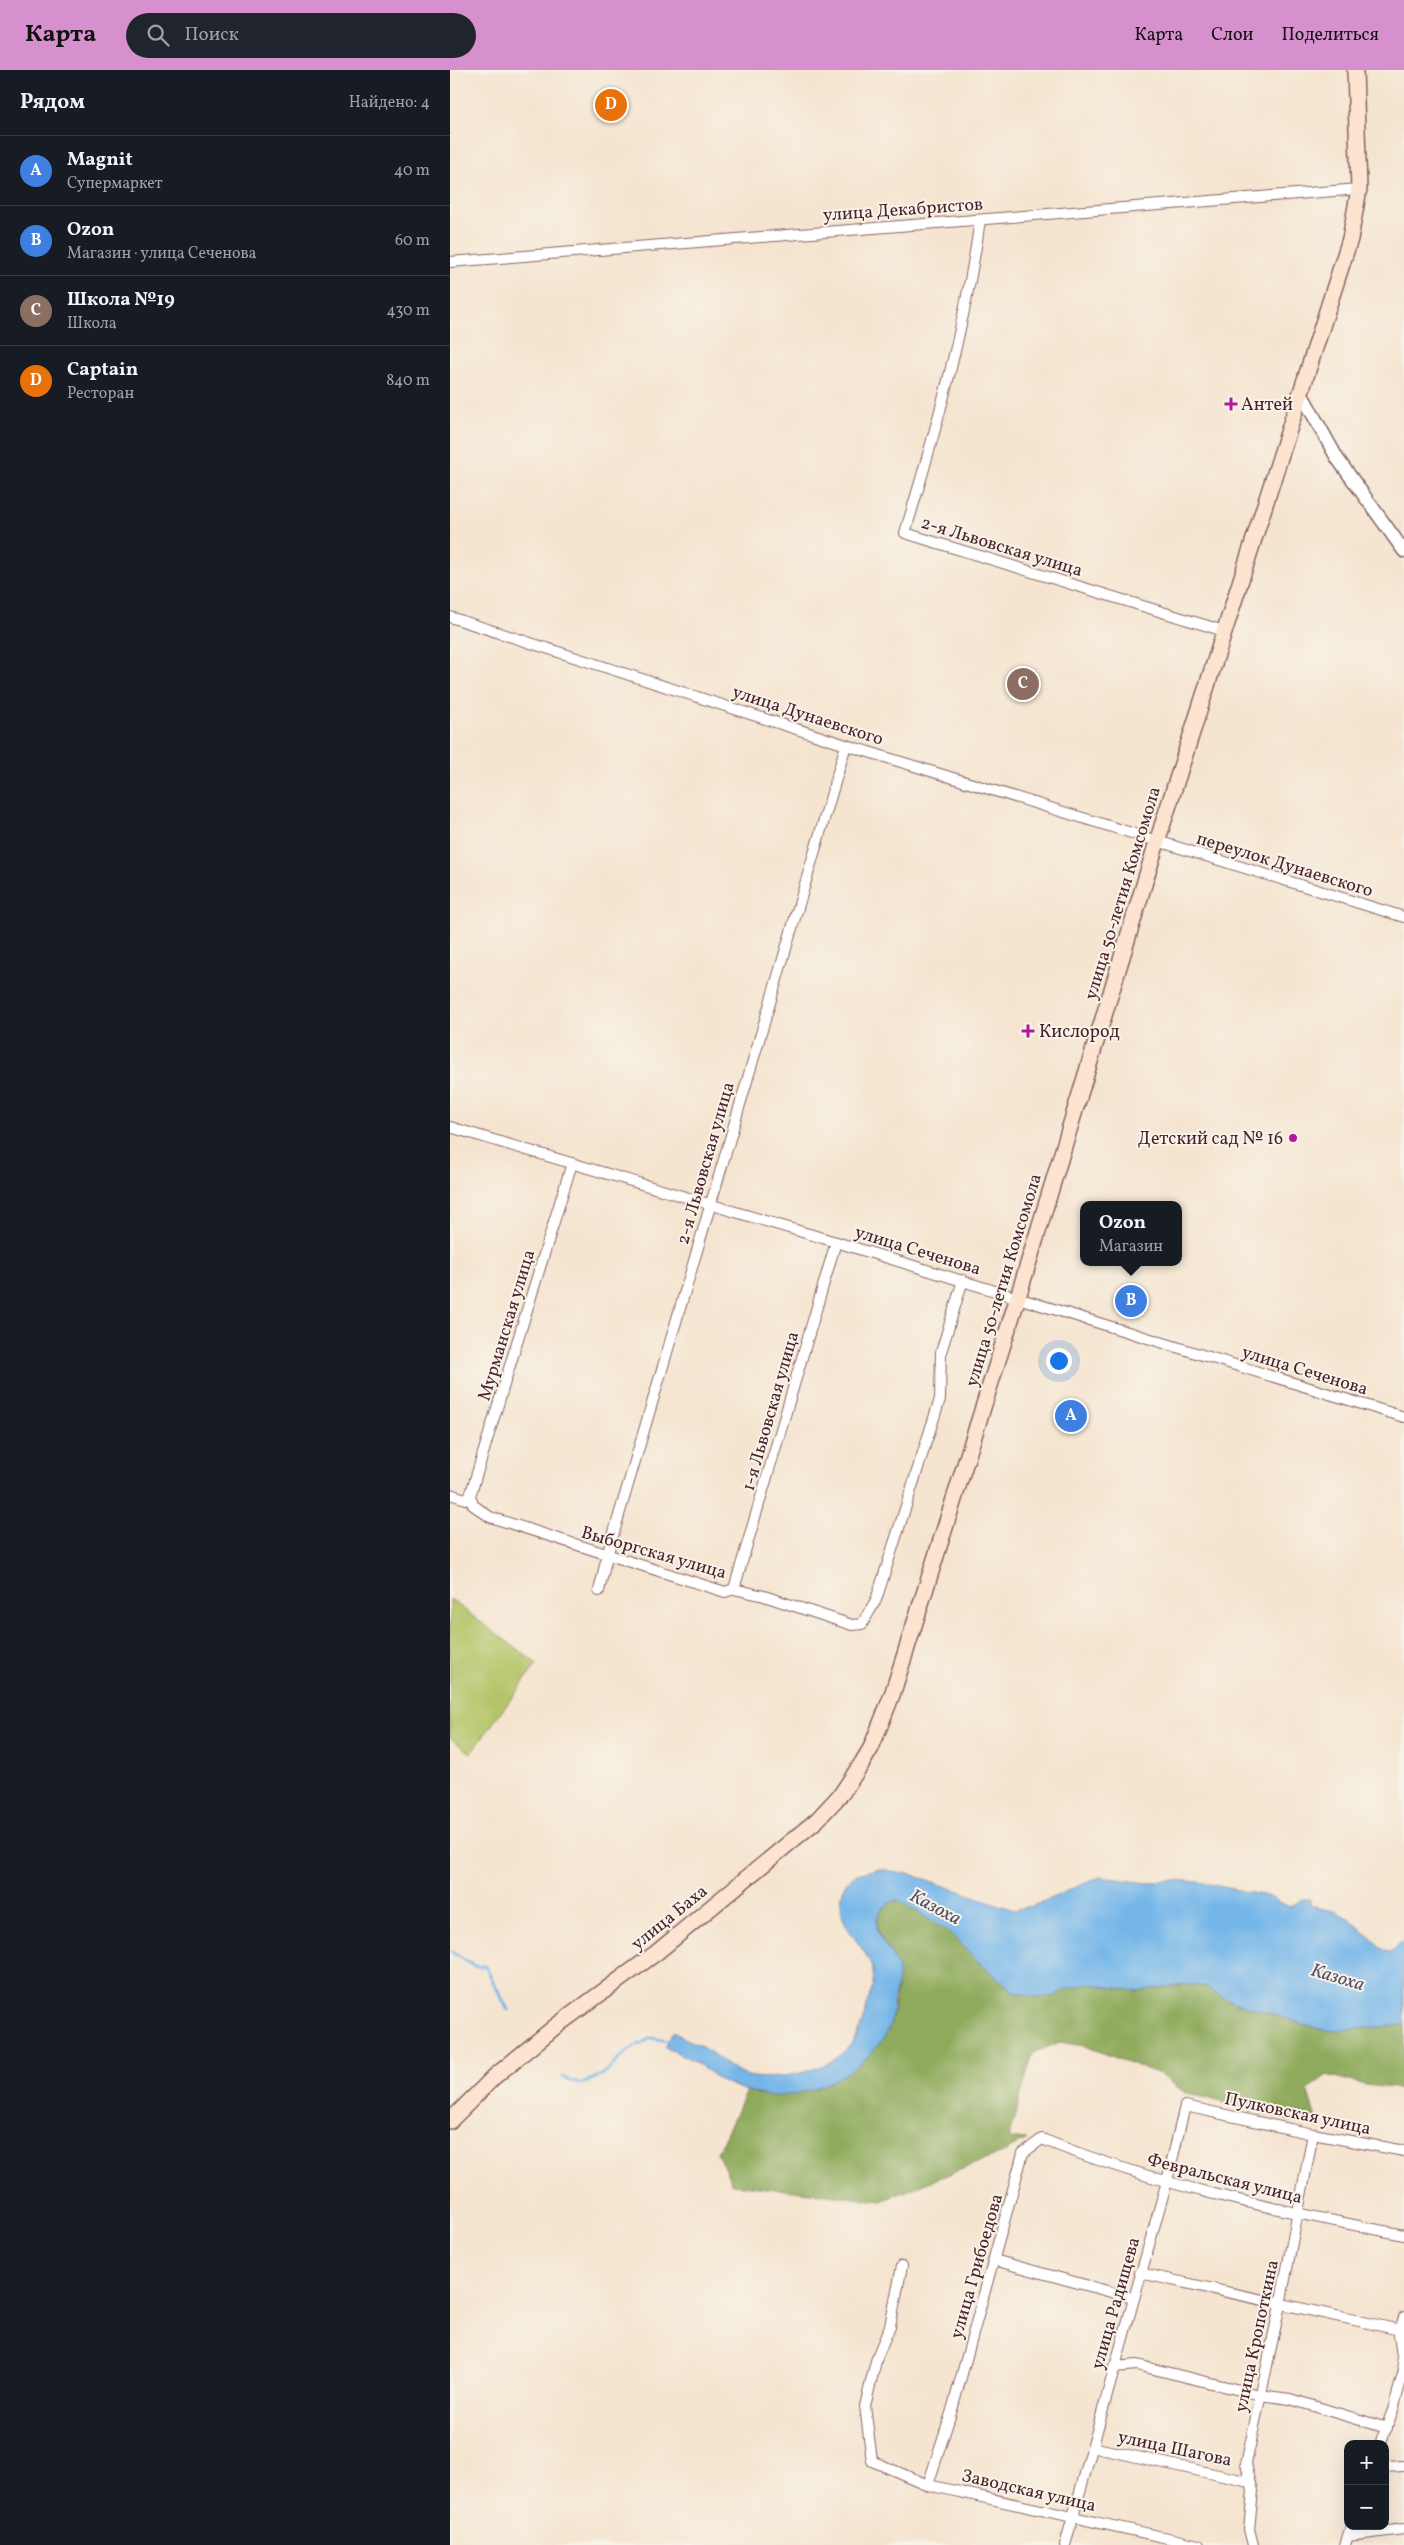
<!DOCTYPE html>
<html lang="ru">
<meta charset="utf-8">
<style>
:root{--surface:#171b24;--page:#20242c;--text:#f1f3f6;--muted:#9ea1a6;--line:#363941;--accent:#d690ce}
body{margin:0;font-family:Vollkorn,serif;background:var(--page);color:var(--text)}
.controls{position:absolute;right:15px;bottom:15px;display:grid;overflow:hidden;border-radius:10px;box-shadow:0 5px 20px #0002}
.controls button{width:45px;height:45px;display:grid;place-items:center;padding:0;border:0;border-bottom:1px solid var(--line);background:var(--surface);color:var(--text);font:25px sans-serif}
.you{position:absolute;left:608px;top:1290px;width:18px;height:18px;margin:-12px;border:4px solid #fff;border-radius:50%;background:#1a73e8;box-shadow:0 0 0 8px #1a73e833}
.badge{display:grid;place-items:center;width:32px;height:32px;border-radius:50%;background:var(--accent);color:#fff;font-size:16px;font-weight:700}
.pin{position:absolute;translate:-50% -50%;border:2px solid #fff;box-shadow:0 1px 5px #0006}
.popup{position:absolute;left:630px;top:1131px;width:102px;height:65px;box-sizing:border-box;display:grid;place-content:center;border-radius:10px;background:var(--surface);filter:drop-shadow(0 1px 4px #0005);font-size:16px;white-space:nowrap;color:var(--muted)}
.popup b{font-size:19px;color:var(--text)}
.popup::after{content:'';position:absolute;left:50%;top:100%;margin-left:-10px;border:10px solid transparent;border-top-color:var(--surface)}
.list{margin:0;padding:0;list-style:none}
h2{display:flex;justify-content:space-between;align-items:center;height:65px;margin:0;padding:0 20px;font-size:21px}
h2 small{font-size:16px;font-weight:400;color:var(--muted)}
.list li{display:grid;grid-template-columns:32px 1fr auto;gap:15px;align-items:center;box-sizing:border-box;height:70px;padding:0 20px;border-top:1px solid var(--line)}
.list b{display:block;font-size:19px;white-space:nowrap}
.list p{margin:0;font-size:16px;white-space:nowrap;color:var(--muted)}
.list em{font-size:16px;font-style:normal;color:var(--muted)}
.icon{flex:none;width:28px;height:28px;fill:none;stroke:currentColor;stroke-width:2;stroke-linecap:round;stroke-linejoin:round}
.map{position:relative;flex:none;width:954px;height:2475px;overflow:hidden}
header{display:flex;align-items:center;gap:30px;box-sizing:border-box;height:70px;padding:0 25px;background:var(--accent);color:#111}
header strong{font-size:24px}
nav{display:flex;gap:28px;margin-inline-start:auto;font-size:18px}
.search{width:350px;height:45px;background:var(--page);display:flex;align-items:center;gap:12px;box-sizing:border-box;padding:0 18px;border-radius:28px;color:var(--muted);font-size:19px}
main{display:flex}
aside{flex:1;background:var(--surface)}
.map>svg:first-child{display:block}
.green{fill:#b4c467;stroke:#7f7249}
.forest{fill:#8faa5c;stroke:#6c6444}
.water{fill:#75b6e9;stroke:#606a8a}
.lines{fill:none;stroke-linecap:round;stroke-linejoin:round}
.stream{stroke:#75b6e9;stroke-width:3}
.minor-casing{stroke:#866464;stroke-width:12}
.tertiary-casing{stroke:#866464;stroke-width:15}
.secondary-casing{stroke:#866464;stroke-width:18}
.minor{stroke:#fff;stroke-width:10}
.tertiary{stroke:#fff;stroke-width:12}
.secondary{stroke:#fde4d0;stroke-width:15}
.poi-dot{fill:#b5179e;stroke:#f7f3e8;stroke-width:2}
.labels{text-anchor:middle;stroke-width:4;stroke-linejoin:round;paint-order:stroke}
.street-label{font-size:18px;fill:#4a1f2b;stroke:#f7f3e8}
.poi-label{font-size:18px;fill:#4a1f2b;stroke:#f7f3e8;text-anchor:start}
.water-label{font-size:19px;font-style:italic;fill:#574c64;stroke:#f7f3e8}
</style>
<header>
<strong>Карта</strong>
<div class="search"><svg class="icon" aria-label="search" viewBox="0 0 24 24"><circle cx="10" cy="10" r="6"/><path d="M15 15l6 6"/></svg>Поиск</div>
<nav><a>Карта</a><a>Слои</a><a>Поделиться</a></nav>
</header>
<main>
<aside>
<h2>Рядом<small>Найдено: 4</small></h2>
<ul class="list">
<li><span class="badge" style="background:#3f7fe0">A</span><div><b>Magnit</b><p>Супермаркет</p></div><em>40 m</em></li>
<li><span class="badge" style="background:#3f7fe0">B</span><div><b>Ozon</b><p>Магазин · улица Сеченова</p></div><em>60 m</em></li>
<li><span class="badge" style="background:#8d6e63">C</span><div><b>Школа №19</b><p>Школа</p></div><em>430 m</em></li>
<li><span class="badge" style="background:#e8710a">D</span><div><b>Captain</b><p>Ресторан</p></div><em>840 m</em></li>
</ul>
</aside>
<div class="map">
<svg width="954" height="2475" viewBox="0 0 954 2475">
<rect width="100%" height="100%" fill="#f7f3e8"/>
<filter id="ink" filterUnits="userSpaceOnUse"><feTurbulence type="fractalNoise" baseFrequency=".02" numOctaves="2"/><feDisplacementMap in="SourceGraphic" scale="10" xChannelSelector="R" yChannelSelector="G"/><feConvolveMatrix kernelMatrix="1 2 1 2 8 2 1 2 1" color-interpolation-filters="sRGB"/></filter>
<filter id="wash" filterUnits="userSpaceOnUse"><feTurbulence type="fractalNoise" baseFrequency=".0096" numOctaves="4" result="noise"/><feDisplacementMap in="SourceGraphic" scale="20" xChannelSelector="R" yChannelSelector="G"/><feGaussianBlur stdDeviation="1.12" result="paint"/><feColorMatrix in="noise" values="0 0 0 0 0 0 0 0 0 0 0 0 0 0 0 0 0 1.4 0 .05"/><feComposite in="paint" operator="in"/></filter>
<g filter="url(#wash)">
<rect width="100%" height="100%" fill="#f5e4cf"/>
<path class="green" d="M0,1529L87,1594L21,1683L0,1668Z"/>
<path class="forest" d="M448,1830L502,1864L524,1888L564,1922L602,1927L617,1919L640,1914L687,1921L736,1914L756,1917L778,1930L876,1961L954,1955V2019L915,2015L877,2005L857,2020L869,2058L734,2022L710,2004L634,1976L610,1972L583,1983L558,2069H577L550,2084L431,2131L282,2114L267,2083L297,2021C320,2026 361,2023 382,2010C394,2002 405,1989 416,1979C423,1974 435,1966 439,1958C443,1947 448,1914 448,1902C446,1883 427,1872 427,1853C427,1840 437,1833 448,1830Z"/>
<path class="water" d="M430,1799L463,1805L564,1840L585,1835L650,1807L697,1813L720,1810L749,1812L817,1826L840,1837L852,1829H860V1836L885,1841L900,1849L935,1881L940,1882L948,1874L954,1872V1955L876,1961L778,1930L756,1917L736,1914L687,1921L640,1914L617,1919L602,1927H586L564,1922L524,1888L502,1864L448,1830C437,1833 427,1840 427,1853C426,1872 446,1883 448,1901C449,1909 446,1919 444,1927C443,1937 442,1951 438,1960C420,1999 355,2032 313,2025C299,2022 283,2017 270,2010C264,2007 258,2001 252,1997C240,1988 229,1983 215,1978L223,1962C234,1969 249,1974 260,1982C272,1990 282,2002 298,2006C324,2012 375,2001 394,1982C408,1969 414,1949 418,1931C421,1921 425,1912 423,1902C419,1878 390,1861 391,1834C392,1805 406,1803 430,1799Z"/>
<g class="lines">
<g class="stream">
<path d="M0,1881L24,1896H35L58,1940"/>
<path d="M112,2007L131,2014L152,2005L178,1981L201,1968L219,1971"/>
</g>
</g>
</g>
<g filter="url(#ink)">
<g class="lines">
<defs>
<g id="minor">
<path d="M530,150C515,257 486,360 455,463L774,561"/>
<path d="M0,192L909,119"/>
<path d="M0,547L396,675L954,847"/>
<path d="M0,1057L386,1172L954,1347"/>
<path d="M122,1093L20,1426L23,1435L40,1447L275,1522L284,1519L314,1526L402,1555L412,1554L426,1530L490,1329L491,1282L513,1210"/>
<path d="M0,1424L22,1431"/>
<path d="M284,1519L386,1172"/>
<path d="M149,1521L157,1486L396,675"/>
<path d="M544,2190L683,2228"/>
<path d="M452,2196L440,2256L427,2287L415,2336L422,2391L478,2415"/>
<path d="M690,2203L950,2260"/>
<path d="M664,2297L687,2295L810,2325L840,2329L937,2358"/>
<path d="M930,2374L943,2340L954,2300L949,2265L954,2247"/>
<path d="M642,2377L800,2412"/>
<path d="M935,2397L954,2396"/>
<path d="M898,2466L954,2459"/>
<path d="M615,2475L717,2111L735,2036L863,2064L954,2081"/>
<path d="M749,2475L478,2415L502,2340L573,2083L592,2069C707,2116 832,2141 954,2165"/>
<path d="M803,2475L799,2459L803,2421L796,2394L830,2235L863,2064"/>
<path d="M895,2475L901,2456"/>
</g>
<path id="tertiary" d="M851,323L887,388L954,481"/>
<path id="secondary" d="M0,2051L44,2007L106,1956L206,1883L367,1750L392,1723L412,1693L421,1678L442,1625L568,1227L707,772L900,169L909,119L905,0"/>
</defs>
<use href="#minor" class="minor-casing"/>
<use href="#tertiary" class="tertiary-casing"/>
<use href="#secondary" class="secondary-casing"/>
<use href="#minor" class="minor"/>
<use href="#tertiary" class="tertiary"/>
<use href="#secondary" class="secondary"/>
</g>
</g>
<g class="poi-dot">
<path d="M778.5 326.5h5v5h5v5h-5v5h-5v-5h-5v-5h5z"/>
<path d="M575.5 953.5h5v5h5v5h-5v5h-5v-5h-5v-5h5z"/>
<circle cx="843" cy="1068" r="5"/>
</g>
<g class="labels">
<g class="street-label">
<text transform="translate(453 139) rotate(-4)" y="6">улица Декабристов</text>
<text transform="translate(552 476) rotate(17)" y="6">2-я Львовская улица</text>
<text transform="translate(358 645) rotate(18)" y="6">улица Дунаевского</text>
<text transform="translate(835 794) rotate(17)" y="6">переулок Дунаевского</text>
<text transform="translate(672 823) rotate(-73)" y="6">улица 50-летия Комсомола</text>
<text transform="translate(255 1093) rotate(-74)" y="6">2-я Львовская улица</text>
<text transform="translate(468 1180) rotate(17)" y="6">улица Сеченова</text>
<text transform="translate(553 1210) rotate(-73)" y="6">улица 50-летия Комсомола</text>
<text transform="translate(56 1255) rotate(-73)" y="6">Мурманская улица</text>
<text transform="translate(855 1300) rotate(17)" y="6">улица Сеченова</text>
<text transform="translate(320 1341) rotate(-74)" y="6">1-я Львовская улица</text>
<text transform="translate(204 1482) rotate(16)" y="6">Выборгская улица</text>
<text transform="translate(219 1847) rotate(-39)" y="6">улица Баха</text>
<text transform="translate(848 2043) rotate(12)" y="6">Пулковская улица</text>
<text transform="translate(775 2108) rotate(14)" y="6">Февральская улица</text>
<text transform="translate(526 2196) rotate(-74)" y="6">улица Грибоедова</text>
<text transform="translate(665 2233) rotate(-74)" y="6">улица Радищева</text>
<text transform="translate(806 2266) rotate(-78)" y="6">улица Кропоткина</text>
<text transform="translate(725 2378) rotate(12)" y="6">улица Шагова</text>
<text transform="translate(579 2420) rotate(13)" y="6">Заводская улица</text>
</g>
<g class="poi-label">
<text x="791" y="340">Антей</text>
<text x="589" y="967">Кислород</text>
<text x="833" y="1074" text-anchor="end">Детский сад № 16</text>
</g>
<g class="water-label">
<text transform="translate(486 1836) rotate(28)" y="7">Казоха</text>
<text transform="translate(888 1906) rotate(17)" y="7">Казоха</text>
</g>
</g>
</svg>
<div class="controls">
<button>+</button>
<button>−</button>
</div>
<div class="you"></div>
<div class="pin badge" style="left:621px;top:1346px;background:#3f7fe0">A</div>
<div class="pin badge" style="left:681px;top:1231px;background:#3f7fe0">B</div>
<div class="popup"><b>Ozon</b>Магазин</div>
<div class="pin badge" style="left:573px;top:614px;background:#8d6e63">C</div>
<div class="pin badge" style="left:161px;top:35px;background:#e8710a">D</div>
</div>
</main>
